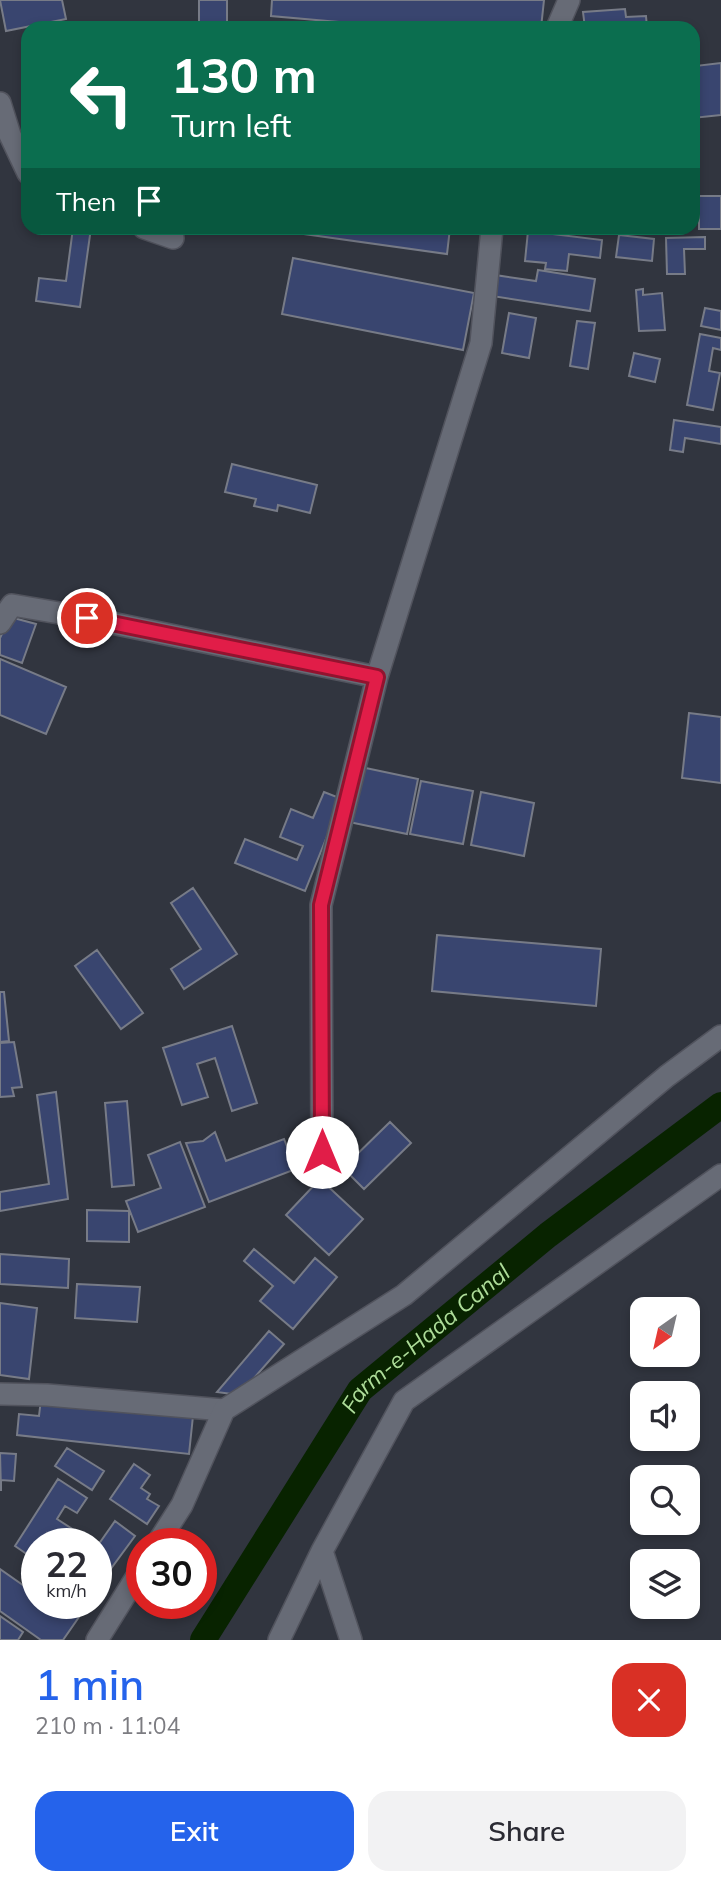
<!DOCTYPE html>
<meta charset="utf-8">
<style>
:root{--surface:#fff;--page:#f2f2f3;--text:#2b2b33;--muted:#7c7c81;--accent:#2563eb}
body{margin:0;font-family:Mulish,sans-serif;background:var(--page);color:var(--text);height:100vh;display:flex;flex-direction:column;font-size:26px;white-space:nowrap}
*{box-sizing:border-box;margin:0}
p{font-size:23px;color:var(--muted)}
.icon{flex:none;width:38px;height:38px;fill:none;stroke:currentColor;stroke-width:2;stroke-linecap:round;stroke-linejoin:round}
.map{position:relative;height:1640px;overflow:hidden}
.sheet{display:flex;flex-direction:column;background:var(--surface);flex:1}
.sheet>*{flex:none}
.banner{position:absolute;left:21px;top:21px;width:679px;height:214px;border-radius:21px;box-shadow:0 4px 10px #0003;background:#0b6e4f;color:#fff;overflow:hidden}
.needle{width:46px;rotate:214deg}
.tools{position:absolute;left:630px;top:1297px;display:grid;gap:14px}
.tools a{display:grid;place-items:center;width:70px;height:70px;border-radius:14px;background:var(--surface);box-shadow:0 4px 10px #0003;font-size:35px}
.speed{position:absolute;left:21px;top:1528px;display:flex;gap:14px;font-size:35px;font-weight:700;text-align:center}
.speed>*{display:grid;place-content:center;width:91px;height:91px;border-radius:50%;background:var(--surface);box-shadow:0 4px 10px #0003;line-height:1}
.speed small{font-size:18px;font-weight:400}
.speed .limit{border:10px solid #d22;background:#fff;color:#111}
.pin{position:absolute;display:grid;place-items:center;width:60px;height:60px;color:#fff;margin:-30px;border:4px solid #fff;border-radius:50%;box-shadow:0 2px 7px #0007}
.me{position:absolute;width:77px;margin:-38px;rotate:0deg;stroke-linejoin:round;filter:drop-shadow(0 0 5px #0008)}
.turn{display:flex;align-items:center;gap:24px;height:147px;padding:0 35px;font-size:32px}
.turn .icon{width:91px;height:91px;stroke-width:2.5}
.turn b{display:block;font-size:49px;line-height:60px}
.then{display:flex;align-items:center;height:66px;padding:0 35px;background:#0003;gap:14px;font-size:26px}
.round{display:grid;place-items:center;flex:none;width:74px;height:74px;border-radius:21px;background:var(--page)}
.head{display:flex;align-items:center;justify-content:space-between;height:119px;padding:0 35px}
h1{font-size:42px;font-weight:600;line-height:52px;color:var(--accent)}
.primary-button{display:flex;gap:14px;margin-top:auto;padding:14px 35px}
.primary-button a{flex:1;height:80px;border-radius:21px;background:var(--accent);color:#fff;font-size:28px;font-weight:600;line-height:80px;text-align:center}
.primary-button a+a{background:var(--page);color:var(--text)}
.map>svg:first-child{display:block}
</style>
<div class="map">
<svg width="721" height="1640" viewBox="0 0 721 1640">
<rect width="100%" height="100%" fill="#31353f"/>
<g fill="none" stroke-linecap="round" stroke-linejoin="round">
<path stroke="#082300" stroke-width="26" id="s1" d="M203 1640 360 1390 548 1235 721 1105"/>
</g>
<path fill="#39456f" stroke="#777b87" stroke-width="2" d="M0 0H62L66 19 6 31Z
M199 0H227V28H199Z
M272 0H544L541 28H407L271 16Z
M625 9 626 17 646 16 647 28H585L583 12Z
M695 54 696 66 721 63V115L693 118V55Z
M699 196H721V229H699Z
M73 228H91L80 307 36 301 39 278 66 281Z
M261 228H450L447 254Z
M528 231 602 240 600 258 569 254 567 271 545 269 546 263 525 261Z
M619 235 654 239 652 261 616 257Z
M705 237V249H684L685 274H667L666 238Z
M293 258 474 293 463 350 282 314Z
M538 270 595 279 590 311 492 296 495 275 536 281Z
M643 289V295L662 293 665 330 639 331 636 290Z
M705 308 721 311V330L701 326Z
M509 313 536 318 529 358 502 353Z
M577 321 595 323 588 369 570 366Z
M700 334 721 338V350L713 348 709 371 720 373 713 410 687 405Z
M634 353 660 359 655 382 629 376Z
M674 420 721 427V444L685 438 683 452 670 450Z
M232 464 317 485 310 513 278 505 277 511 254 506 256 499 225 492Z
M10 617 36 624 22 663 0 655V638Z
M0 659 66 687 46 734 0 715Z
M689 713 721 717V783L682 778Z
M361 767 418 779 407 834 349 822Z
M421 781 473 791 463 844 410 834Z
M324 792 342 799 305 891 235 863 245 839 297 860 303 846 280 837 291 809 313 818Z
M481 792 534 803 524 856 471 845Z
M193 888 237 954 184 989 171 969 201 949 171 903Z
M437 935 601 949 596 1006 432 991Z
M97 950 143 1013 121 1029 75 966Z
M0 992H4L9 1041 0 1042Z
M232 1026 257 1103 232 1111 215 1058 197 1064 208 1097 182 1105 163 1048Z
M14 1042 22 1087 12 1088 14 1096 0 1097V1043Z
M56 1092 68 1199 0 1211V1192L49 1184 37 1095Z
M127 1101 134 1185 112 1187 105 1103Z
M390 1122 411 1143 364 1189 343 1168Z
M215 1132 226 1161 284 1139 296 1169 209 1202 186 1143 203 1141Z
M180 1142 205 1207 138 1232 126 1201 161 1188 148 1155Z
M320 1179 363 1219 329 1255 286 1215Z
M87 1210 129 1211V1242L87 1241Z
M254 1249 294 1283 315 1258 337 1277 293 1329 260 1301 273 1286 244 1261Z
M0 1254 69 1259 68 1288 0 1284Z
M77 1284 140 1287 137 1322 75 1318Z
M0 1303 37 1308 29 1379 0 1375Z
M269 1331 284 1344 239 1395 217 1392Z
M41 1399 193 1416 189 1454 17 1435 19 1414 39 1416Z
M67 1448 104 1471 92 1490 55 1466Z
M0 1453 16 1454 14 1481 1 1480V1491Z
M134 1464 150 1475 141 1488 150 1494 147 1499 159 1506 147 1524 110 1499Z
M58 1479 87 1498 77 1513 65 1506 57 1519 77 1532 70 1544H64L47 1533 40 1544H37V1549L31 1557 15 1546Z
M115 1521 135 1536 104 1578 96 1572V1548Z
M0 1569 37 1595V1603H49L54 1607 57 1603H59L79 1617 63 1640H41L0 1611Z
M0 1616 23 1632 18 1640H0Z"/>
<g fill="none" stroke-linecap="round" stroke-linejoin="round">
<defs>
<path id="street" d="M557 28 569 0
M0 103 10 135 28 173
M144 228 173 238
M0 623 12 605 77 616 377 677
M322 1152 321 905 377 677 481 343 492 228
M0 1394 47 1395 224 1410
M322 1551 351 1640
M279 1640 322 1551 404 1401 721 1175"/>
<path id="secondary" d="M157 1544 182 1505 224 1410 404 1295 667 1076 721 1036
M97 1640 142 1568"/>
</defs>
<use href="#street" stroke="#51535d" stroke-width="24"/>
<use href="#secondary" stroke="#51535d" stroke-width="24"/>
<use href="#street" stroke="#676b76" stroke-width="21"/>
<use href="#secondary" stroke="#676b76" stroke-width="21"/>
</g>
<g fill="none" stroke-linecap="round" stroke-linejoin="round">
<defs>
<path id="route" d="M87 618 377 677 321 905 322 1152"/>
</defs>
<use href="#route" stroke="#92132f" stroke-width="18"/>
<use href="#route" stroke="#e11d48" stroke-width="12"/>
</g>
<g text-anchor="middle" stroke-width="7" stroke-linejoin="round" paint-order="stroke">
<g font-size="23" font-style="italic" fill="#addc98" stroke="#1b1c21">
<text dy="8" stroke="none"><textPath href="#s1" startOffset="378">Farm-e-Hada Canal</textPath></text>
</g>
</g>
</svg>
<div class="tools">
<a><svg class="needle" viewBox="-14 -14 28 28"><path d="M0-13l5 13h-10z" fill="#e53935"/><path d="M0 13l5-13h-10z" fill="#7c7c81"/></svg></a>
<a><svg class="icon" aria-label="sound" viewBox="0 0 24 24"><path d="M4 9h4l5-4v14l-5-4H4zM17 9q2 3 0 6"/></svg></a>
<a><svg class="icon" aria-label="search" viewBox="0 0 24 24"><circle cx="10" cy="10" r="6"/><path d="M15 15l6 6"/></svg></a>
<a><svg class="icon" aria-label="layers" viewBox="0 0 24 24"><path d="M12 4l9 5-9 5-9-5zM3 14l9 5 9-5"/></svg></a>
</div>
<div class="speed"><div>22<small>km/h</small></div><div class="limit">30</div></div>
<div class="pin" style="left:87px;top:618px;background:#d93025"><svg class="icon" aria-label="arrive" viewBox="0 0 24 24"><path d="M6 21V4h12l-3 4 3 4H6"/></svg></div>
<svg class="me" style="left:322px;top:1152px" viewBox="-20 -20 40 40"><circle r="19" fill="#fff"/><path d="M0-13L10 11 0 6-10 11z" fill="#e11d48"/></svg>
<div class="banner">
<div class="turn"><svg class="icon" aria-label="left" viewBox="0 0 24 24"><path d="M17 20v-9H6M10 6l-5 5 5 5"/></svg><div><b>130 m</b>Turn left</div></div>
<div class="then">Then<svg class="icon" aria-label="arrive" viewBox="0 0 24 24"><path d="M6 21V4h12l-3 4 3 4H6"/></svg></div>
</div>
</div>
<section class="sheet">
<div class="head"><div><h1>1 min</h1><p>210 m · 11:04</p></div><a class="round" style="background:#d93025;color:#fff"><svg class="icon" aria-label="close" viewBox="0 0 24 24"><path d="M6 6l12 12M18 6L6 18"/></svg></a></div>
<div class="primary-button"><a>Exit</a><a>Share</a></div>
</section>
